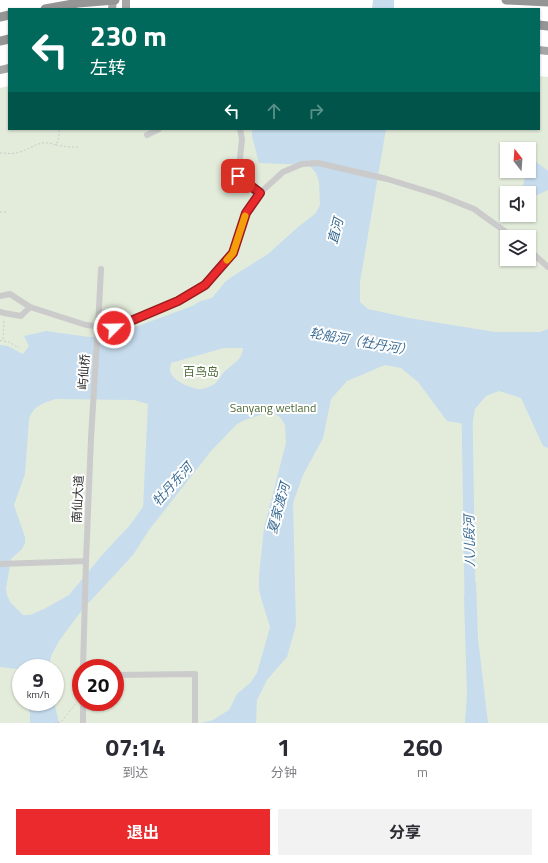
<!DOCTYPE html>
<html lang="zh">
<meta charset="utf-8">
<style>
:root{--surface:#fff;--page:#f2f2f3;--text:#2b2b33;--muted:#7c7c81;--accent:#eb2a2e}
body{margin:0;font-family:"Titillium Web","Noto Sans SC",sans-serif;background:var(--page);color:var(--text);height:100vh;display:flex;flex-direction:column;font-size:15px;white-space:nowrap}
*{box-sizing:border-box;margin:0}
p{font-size:13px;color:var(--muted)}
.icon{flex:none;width:22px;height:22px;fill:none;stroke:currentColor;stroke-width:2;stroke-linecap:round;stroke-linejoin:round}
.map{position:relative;height:723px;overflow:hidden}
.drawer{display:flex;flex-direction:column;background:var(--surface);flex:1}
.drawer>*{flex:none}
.guide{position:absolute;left:8px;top:8px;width:532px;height:122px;border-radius:0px;box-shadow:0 1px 3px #0004;background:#00695c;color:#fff;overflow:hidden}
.needle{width:26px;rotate:343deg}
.tools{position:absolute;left:500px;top:142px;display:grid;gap:8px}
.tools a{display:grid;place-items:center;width:36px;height:36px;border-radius:0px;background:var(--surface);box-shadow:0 1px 3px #0004;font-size:20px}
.speed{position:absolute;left:12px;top:659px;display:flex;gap:8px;font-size:20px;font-weight:700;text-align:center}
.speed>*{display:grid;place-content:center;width:52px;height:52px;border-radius:50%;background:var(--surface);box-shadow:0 1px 3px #0004;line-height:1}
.speed small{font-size:10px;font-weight:400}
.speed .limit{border:6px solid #d22;background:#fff;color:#111}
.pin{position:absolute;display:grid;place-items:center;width:34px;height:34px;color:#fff;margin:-17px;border-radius:8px;box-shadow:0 2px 6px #0006}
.me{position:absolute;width:44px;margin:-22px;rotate:67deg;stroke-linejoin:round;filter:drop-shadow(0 0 3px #0008)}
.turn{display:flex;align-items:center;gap:14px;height:84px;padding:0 16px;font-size:18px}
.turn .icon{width:52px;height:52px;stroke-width:2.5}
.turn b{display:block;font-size:28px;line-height:34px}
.lanes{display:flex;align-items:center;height:38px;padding:0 16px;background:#0003;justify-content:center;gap:20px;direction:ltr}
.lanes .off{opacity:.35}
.eta{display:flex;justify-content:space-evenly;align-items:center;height:68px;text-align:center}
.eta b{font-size:24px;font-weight:700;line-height:28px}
.primary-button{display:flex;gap:8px;margin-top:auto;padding:8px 16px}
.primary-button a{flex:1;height:46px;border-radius:0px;background:var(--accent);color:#fff;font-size:16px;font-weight:700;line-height:46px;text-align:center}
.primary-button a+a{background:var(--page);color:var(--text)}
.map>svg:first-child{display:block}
</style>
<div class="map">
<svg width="548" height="723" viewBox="0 0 548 723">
<rect width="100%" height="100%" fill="#fff"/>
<path fill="#e3ecdb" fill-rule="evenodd" d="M539 76 548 77V723H0V88L9 86V129H539ZM507 149H529V171H507ZM507 193H529V215H507ZM507 237H529V259H507ZM21 668H55V702H21ZM81 668H115V702H81Z"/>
<path fill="#c7dced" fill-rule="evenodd" d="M373 0H394V9H372Z
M252 129H386L360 282V302L368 309 409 318 495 332H540L548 329V448L543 446 521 398 499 391 486 396 475 409 472 425 447 421 418 382 401 368 385 365 347 381 331 399 323 438 303 475 293 503 296 625 287 657 267 680 257 700 256 723H201L213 720 229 710 237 694 251 682 257 673 270 627 261 598 259 589V575L264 528 286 443 285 425 280 417 272 413 263 414 245 420 237 424 211 451 149 530 133 555 82 610 59 641 51 656 49 668H21V684L17 669 0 667V345C9 345 15 350 23 354L29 346 24 336 46 331 89 337 114 335 192 306 201 301 212 298 225 282 233 276 268 254 298 227 315 214 320 205 319 182 316 173 309 165 259 163 252 136ZM224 348H243C242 360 234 363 225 371 220 375 219 382 213 385 210 386 205 389 201 389 192 389 170 381 170 369 170 367 171 365 171 363ZM55 399 134 400 148 404 143 507 130 525 103 554 69 595 44 609 30 615H23L10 602 7 595 6 589 11 559 22 549 25 543V537L14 505 25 474 29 419C34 405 42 404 55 399Z
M535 161 548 171V190L537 195H529V193H528L523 186 526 171H529V165Z
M467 582H476L478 638 488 723H465L467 694 464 598Z
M26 702H54L59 723H30V714Z"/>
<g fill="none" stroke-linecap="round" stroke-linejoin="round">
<path stroke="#c7dced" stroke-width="11" d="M467 411 470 597"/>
<path stroke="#cbcbcb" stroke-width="1" stroke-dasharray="2 2" stroke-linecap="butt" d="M56 145 69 147H78
M0 153C5 153 11 154 16 153 32 150 38 138 56 145L59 137V129
M0 212H8
M0 341 3 340 4 320
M4 341 9 342 19 348
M54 723 61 722 77 702"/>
<path stroke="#cbcbcb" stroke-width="6" d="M240 129 242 139 238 177 260 193
M147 135 159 129
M529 250 548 267
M0 296 10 294 30 307 86 325 114 328 178 301 205 285 233 253 246 213 260 193 283 172 302 164 318 163 387 179 439 195 474 209 513 237
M99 308 101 269
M0 312 4 313 21 316 30 307
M0 564 86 561
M83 668 86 561 91 438
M115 675 195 674V723
M83 723V702"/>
<path stroke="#a6a6a6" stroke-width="8" d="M112 9 113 0
M126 9V0
M539 50 548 51
M0 70 9 68"/>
<path stroke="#959595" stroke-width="9" d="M506 0 548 2
M0 17 9 15
M539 25 548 26
M0 41 9 39"/>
<path stroke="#cbcbcb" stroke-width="6" d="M91 438 99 308"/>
<path stroke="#959595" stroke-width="9" d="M45 9 78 3 115 0"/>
</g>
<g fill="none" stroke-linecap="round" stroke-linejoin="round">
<defs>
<path id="route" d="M114 328 178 301 205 285 233 253 246 213 260 193 238 176"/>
</defs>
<use href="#route" stroke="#991b1e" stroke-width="10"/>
<use href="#route" stroke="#eb2a2e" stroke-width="7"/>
<path stroke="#f59e0b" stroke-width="7" d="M227 260 233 253 245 216"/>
</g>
<g text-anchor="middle" stroke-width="4" stroke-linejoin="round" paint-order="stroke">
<g font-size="12" fill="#2e2e2e" stroke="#fff">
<text transform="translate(84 372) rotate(-86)" y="4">屿仙桥</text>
<text transform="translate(78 499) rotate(-87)" y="4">南仙大道</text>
</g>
<g font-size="12" fill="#4e6b3a" stroke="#fff">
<text x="201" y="376">百鸟岛</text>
<text x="273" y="412">Sanyang wetland</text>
</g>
<g font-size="13" font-style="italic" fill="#396b93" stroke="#fff">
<text transform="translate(335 231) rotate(-75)" y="5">直河</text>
<text transform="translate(361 341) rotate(10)" y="5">轮船河（牡丹河）</text>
<text transform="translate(172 484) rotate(-48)" y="5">牡丹东河</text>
<text transform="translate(278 508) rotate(-75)" y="5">夏家渡河</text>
<text transform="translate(469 541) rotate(-91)" y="5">八儿段河</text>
</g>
</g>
</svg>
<div class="tools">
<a><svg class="needle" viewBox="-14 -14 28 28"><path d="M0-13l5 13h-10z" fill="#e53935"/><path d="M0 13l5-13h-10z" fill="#7c7c81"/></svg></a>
<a><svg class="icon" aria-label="sound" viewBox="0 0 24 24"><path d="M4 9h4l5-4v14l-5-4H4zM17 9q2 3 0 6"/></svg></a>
<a><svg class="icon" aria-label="layers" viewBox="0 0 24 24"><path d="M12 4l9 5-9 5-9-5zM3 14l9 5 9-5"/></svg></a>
</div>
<div class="speed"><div>9<small>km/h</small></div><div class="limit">20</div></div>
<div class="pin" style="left:238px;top:176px;background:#d93025"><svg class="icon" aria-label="arrive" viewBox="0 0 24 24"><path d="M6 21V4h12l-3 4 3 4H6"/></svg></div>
<svg class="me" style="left:114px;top:328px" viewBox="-20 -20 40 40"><circle r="17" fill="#eb2a2e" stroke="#fff" stroke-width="3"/><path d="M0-11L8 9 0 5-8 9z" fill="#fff"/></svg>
<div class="guide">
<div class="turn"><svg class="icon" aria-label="left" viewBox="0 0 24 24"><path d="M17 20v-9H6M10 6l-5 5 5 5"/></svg><div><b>230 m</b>左转</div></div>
<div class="lanes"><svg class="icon" aria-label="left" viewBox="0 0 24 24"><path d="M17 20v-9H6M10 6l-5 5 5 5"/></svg><svg class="icon off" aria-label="ahead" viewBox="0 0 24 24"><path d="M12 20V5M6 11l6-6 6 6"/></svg><svg class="icon off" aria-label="right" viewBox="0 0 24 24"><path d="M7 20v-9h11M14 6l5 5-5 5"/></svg></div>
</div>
</div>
<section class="drawer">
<div class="eta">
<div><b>07:14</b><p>到达</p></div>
<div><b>1</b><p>分钟</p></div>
<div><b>260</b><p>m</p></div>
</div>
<div class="primary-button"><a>退出</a><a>分享</a></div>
</section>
